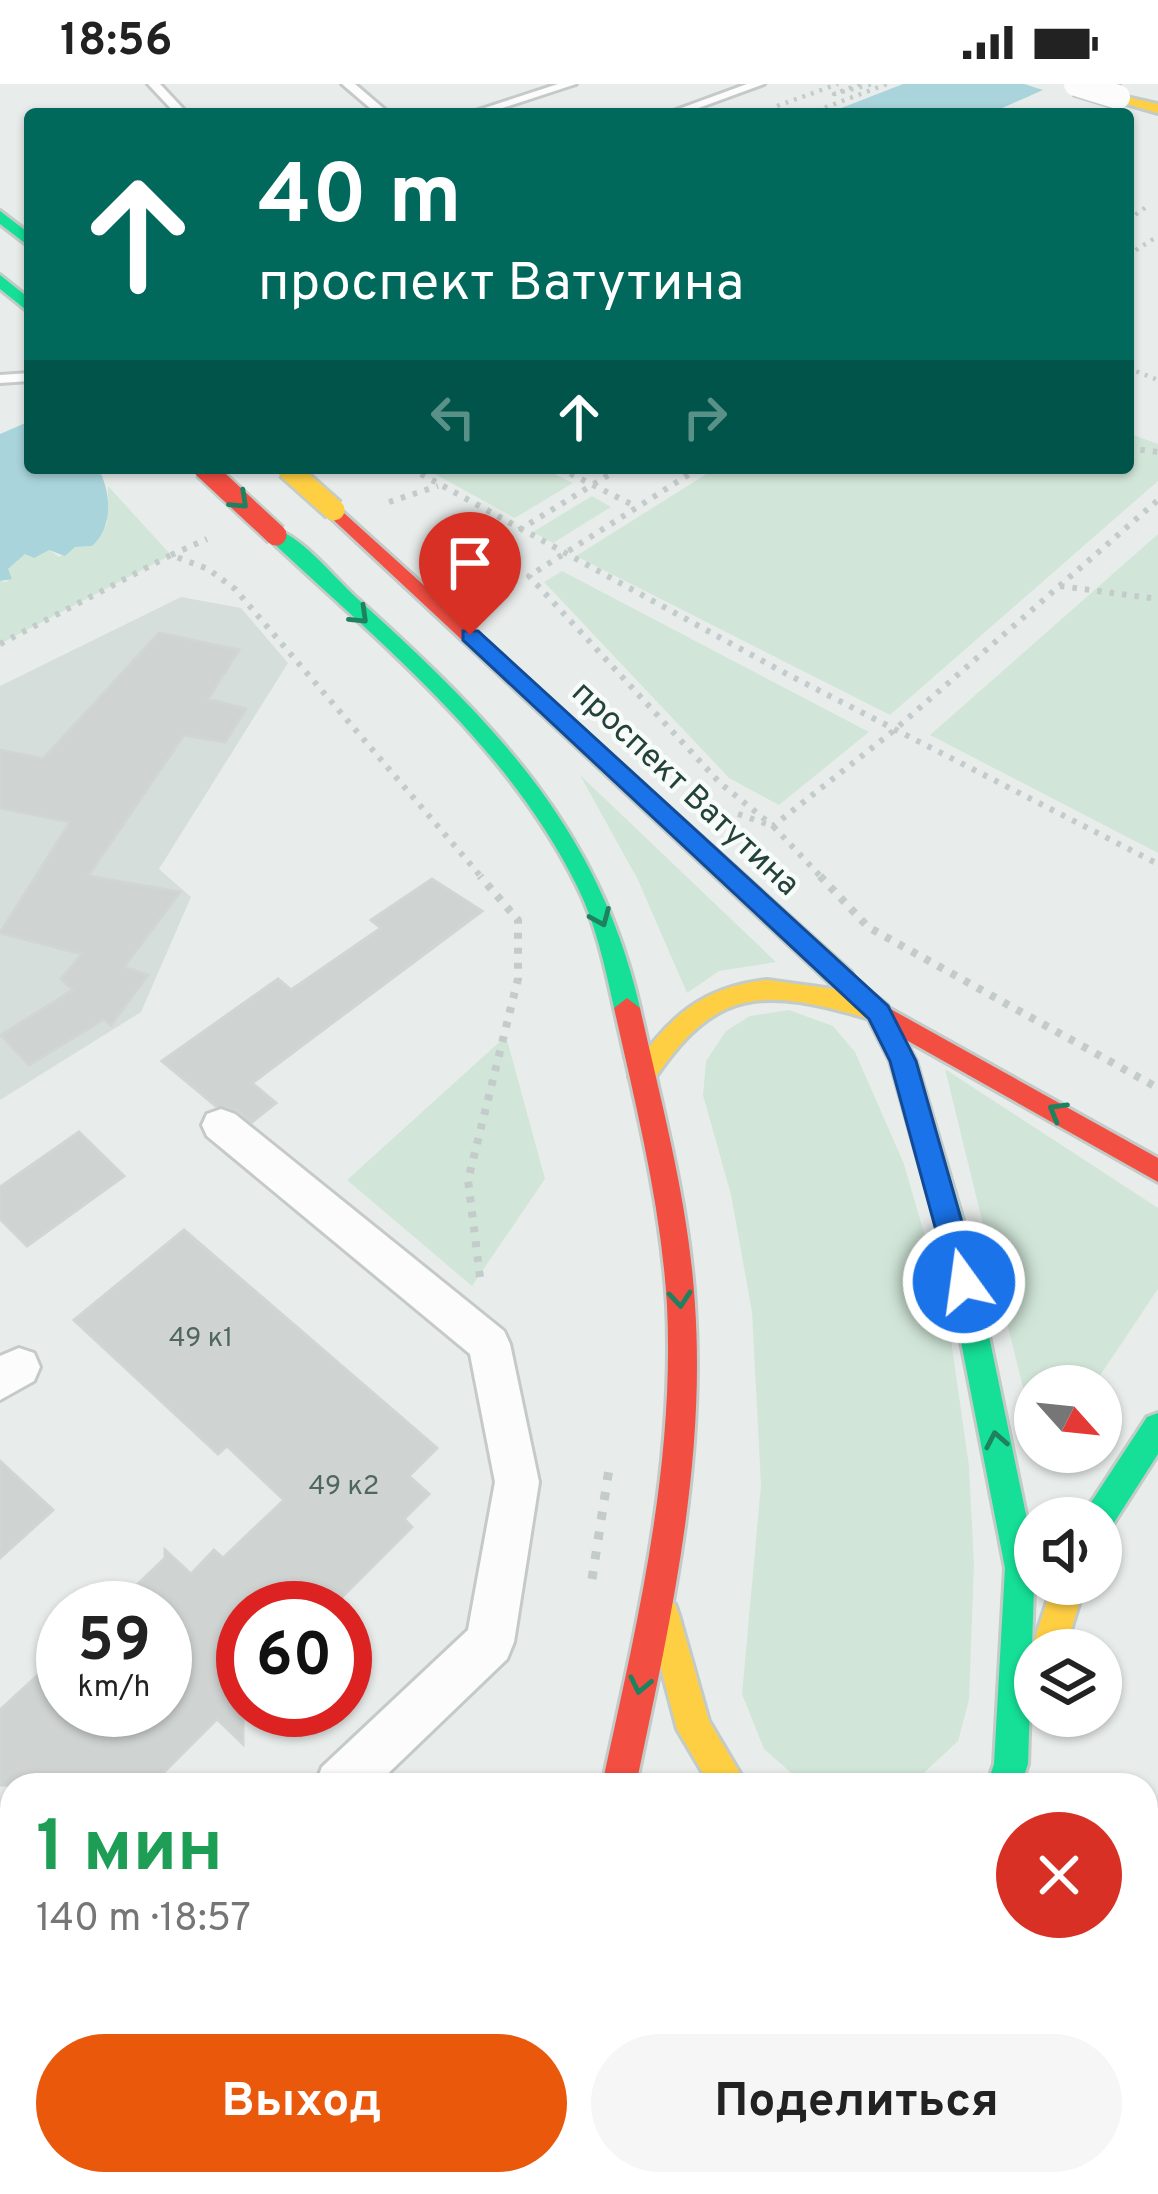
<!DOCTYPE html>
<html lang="ru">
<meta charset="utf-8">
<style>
:root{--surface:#fff;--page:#f6f6f6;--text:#222;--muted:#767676;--accent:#ea580c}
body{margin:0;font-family:Overpass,sans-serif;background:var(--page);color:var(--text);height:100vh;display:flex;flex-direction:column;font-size:45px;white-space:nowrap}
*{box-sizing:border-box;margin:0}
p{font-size:39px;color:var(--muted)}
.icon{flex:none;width:66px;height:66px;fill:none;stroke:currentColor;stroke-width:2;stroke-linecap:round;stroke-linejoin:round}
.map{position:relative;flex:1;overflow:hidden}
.drawer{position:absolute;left:0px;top:1689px;width:1158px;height:423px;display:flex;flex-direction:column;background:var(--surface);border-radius:36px 36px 0 0;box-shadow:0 3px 9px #0004}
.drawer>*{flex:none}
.hud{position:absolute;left:24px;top:24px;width:1110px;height:366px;border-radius:12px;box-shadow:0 3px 9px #0004;background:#00695c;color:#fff;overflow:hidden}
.needle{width:78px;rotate:117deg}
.buttons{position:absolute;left:1014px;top:1281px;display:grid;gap:24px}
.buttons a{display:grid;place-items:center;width:108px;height:108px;border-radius:50%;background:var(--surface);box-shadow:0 3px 9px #0004;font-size:60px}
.speed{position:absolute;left:36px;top:1497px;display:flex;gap:24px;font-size:60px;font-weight:700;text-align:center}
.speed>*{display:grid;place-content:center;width:156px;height:156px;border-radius:50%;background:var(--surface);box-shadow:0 3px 9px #0004;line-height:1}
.speed small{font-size:30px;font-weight:400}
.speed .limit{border:18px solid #d22;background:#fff;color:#111}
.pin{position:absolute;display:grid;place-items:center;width:102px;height:102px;color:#fff;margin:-123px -51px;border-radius:50% 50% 50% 0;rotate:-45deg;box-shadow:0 0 12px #0007}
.pin .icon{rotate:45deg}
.me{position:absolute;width:132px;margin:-66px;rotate:346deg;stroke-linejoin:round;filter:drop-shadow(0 0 9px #0008)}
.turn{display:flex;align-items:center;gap:42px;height:252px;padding:0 36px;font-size:54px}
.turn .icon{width:156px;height:156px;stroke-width:2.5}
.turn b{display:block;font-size:84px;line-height:102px}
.lanes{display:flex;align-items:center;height:114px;padding:0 36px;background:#0003;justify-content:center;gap:60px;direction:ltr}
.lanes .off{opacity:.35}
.round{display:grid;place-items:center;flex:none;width:126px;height:126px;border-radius:63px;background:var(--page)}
.overview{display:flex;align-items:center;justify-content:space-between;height:204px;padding:0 36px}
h1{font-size:72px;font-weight:700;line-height:90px;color:#1e9e55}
.button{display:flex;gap:24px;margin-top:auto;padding:24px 36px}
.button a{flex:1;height:138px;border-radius:72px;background:var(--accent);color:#fff;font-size:48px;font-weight:700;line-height:138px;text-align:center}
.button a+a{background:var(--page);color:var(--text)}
.status{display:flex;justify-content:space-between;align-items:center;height:84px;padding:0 60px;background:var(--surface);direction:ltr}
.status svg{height:33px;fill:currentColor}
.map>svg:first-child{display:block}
</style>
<div class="status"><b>18:56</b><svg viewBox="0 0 49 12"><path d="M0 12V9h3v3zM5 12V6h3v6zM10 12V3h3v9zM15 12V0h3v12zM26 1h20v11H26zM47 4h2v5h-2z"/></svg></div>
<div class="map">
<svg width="1158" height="2110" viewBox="0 0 1158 2110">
<rect width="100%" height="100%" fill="#e8edeb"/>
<path fill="#d6dedb" d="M181 513 241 524 288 579 159 785 191 813 141 928 0 1016V602Z"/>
<path fill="#d1e6d8" d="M1128 349 1158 360V397L890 631 576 472 716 384H1128Z
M424 384H542L573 399 515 434Z
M108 402 171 471 0 560V497L7 498 8 485 25 470 49 466 59 473 75 463 92 462 107 440Z
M592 412 611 423 553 459 533 448Z
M1158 450V769L930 651Z
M562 487 869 648 779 721 729 694 544 498Z
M580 691 776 878 719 887 687 909 638 796Z
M789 926 833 942 855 968 904 1080 947 1228 969 1382 974 1480 969 1616 958 1657 911 1701H805L764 1665 742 1610 761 1401 752 1228 731 1111 703 1011 706 977 726 947 750 932Z
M506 952 545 1095 472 1202 347 1096Z
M945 985 1158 1124V1205L1093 1302H1035V1353Z
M615 2100H751L746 2110H613Z"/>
<path fill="#a9d4db" d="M903 0H1024L1043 6 989 30H826Z
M30 337V384H98C111 407 114 443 92 462L75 463 65 472 49 466 34 474 25 470 8 485 12 495 0 497V350Z"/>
<path fill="#cfd4d2" stroke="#d1d6d4" stroke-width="3" d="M159 549 239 566 208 615 246 625 225 658 184 651 88 792 180 808 124 883 148 891 111 941 104 935 29 981 1 951 73 906 61 895 82 870 0 849 70 738 0 724V666L43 675Z
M432 795 482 827 252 999 276 1019 252 1038 237 1026 216 1022 162 977 278 895 291 906 381 844 371 836Z
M79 1048 124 1092 27 1162 0 1135V1103Z
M184 1146 437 1364 409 1392 429 1410 404 1435 412 1443 331 1524H243V1660L217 1635 151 1701H0V1626L63 1568V1626H165V1524H113L165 1474V1466L191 1490 214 1466 223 1474 284 1416 227 1362 218 1370 74 1236Z
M0 1377 53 1426 0 1474Z"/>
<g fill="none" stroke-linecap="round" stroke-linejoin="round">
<defs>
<path id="lane" d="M148 0H160L188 30H176Z
M342 0H355L390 30H377Z
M558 0H576L484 30H466Z
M747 0H764L682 30H665Z
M30 289V297L0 299V291Z"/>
<path id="street" d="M221 1025 235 1030 504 1247 510 1260 539 1398 514 1558 507 1575 376 1701H315L322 1683 468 1546 495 1398 470 1270 207 1052 202 1041 207 1030Z
M19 1264 34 1269 40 1283 34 1297 0 1316V1272Z
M12 2032V2096L0 2101V2037Z"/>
<path id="fast" d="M0 127 30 150V163L0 140Z
M0 191 30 215V229L0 205Z
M276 445C306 456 335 495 359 516 492 637 599 743 640 924L636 931H618L614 924C605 883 596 840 577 802 508 662 381 560 269 455L266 451Z
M842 886 887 921 916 977 970 1160 1035 1474 1028 1680 1021 1701H987L994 1680 1005 1484 942 1160 890 977 868 934 829 895Z
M1158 1329V1370L1110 1445 1101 1448V1434H1083L1088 1423 1147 1333Z
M503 2100H543L540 2110H500Z"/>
<path id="slow" d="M1113 10 1158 20V29L1113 16Z
M767 896 833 905 879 918 883 925 870 935C762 904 716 901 651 1000H633L629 993 633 986C668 933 703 903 767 896Z
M1053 1500H1085L1065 1566H1035V1575L1031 1566Z
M663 1515 675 1520 679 1531 709 1637 747 1701H710L677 1645 647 1531 651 1520Z
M812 2100H853L849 2110H808Z"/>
<path id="jam" d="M334 420 851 888 855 895 851 902H833L327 430V422Z
M627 914 640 924C662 1022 689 1120 695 1221 706 1383 669 1543 636 1701H602C636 1544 675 1384 667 1221 661 1121 636 1022 614 924Z
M878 918 1158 1074V1098L869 935 865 928 869 921Z"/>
</defs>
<use href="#lane" stroke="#c5cac8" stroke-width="6"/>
<use href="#street" stroke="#c5cac8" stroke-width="6"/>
<use href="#fast" stroke="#c3cbc8" stroke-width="6"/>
<use href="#slow" stroke="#c3cbc8" stroke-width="6"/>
<use href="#jam" stroke="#c3cbc8" stroke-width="6"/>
<path stroke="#c3ccca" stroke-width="4.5" stroke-dasharray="3 6" stroke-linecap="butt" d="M860 0 834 10 872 0
M777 22 838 0
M808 30 887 0
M1128 136 1149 121
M1128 171 1158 152
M1128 284 1158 296"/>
<path stroke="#c3ccca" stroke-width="6" stroke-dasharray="4.5 8" stroke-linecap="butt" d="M1128 364 1158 368
M410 384 781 587 1158 780
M559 384 635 422
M699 384 529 492 720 699 773 742 892 648 1158 416
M389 418 438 402
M519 446 620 384
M171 471 207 455
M1060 502 1158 515
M0 560 171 471 208 485 235 505 483 795
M738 730 773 742 823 795"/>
<path stroke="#c3ccca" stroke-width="8" stroke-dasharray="6 9" stroke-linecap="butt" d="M820 792 868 843 1158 1004
M480 1193 468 1096 518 895V836L480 792"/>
<path stroke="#c3ccca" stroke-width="9" stroke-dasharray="8 12" stroke-linecap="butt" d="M592 1495 609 1385
M432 2110 435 2100"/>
<use href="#lane" fill="#fcfcfc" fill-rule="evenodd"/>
<use href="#street" fill="#fcfcfc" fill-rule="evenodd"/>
<use href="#fast" fill="#16e098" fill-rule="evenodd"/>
<use href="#slow" fill="#ffcf43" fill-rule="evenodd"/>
<use href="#jam" fill="#f24e42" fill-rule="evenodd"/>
<defs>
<path id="street-bridge" d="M1076 0 1118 13"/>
<path id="slow-bridge" d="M287 384 334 426"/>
<path id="jam-bridge" d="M204 384 276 451"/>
</defs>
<use href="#street-bridge" stroke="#c5cac8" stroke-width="27" stroke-linecap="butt"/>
<use href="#slow-bridge" stroke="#c3ccc9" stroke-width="26" stroke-linecap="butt"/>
<use href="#jam-bridge" stroke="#c3ccc9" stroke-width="26" stroke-linecap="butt"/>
<use href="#street-bridge" stroke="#fcfcfc" stroke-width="24"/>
<use href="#slow-bridge" stroke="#ffcf43" stroke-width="21"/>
<use href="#jam-bridge" stroke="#f24e42" stroke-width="21"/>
</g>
<defs><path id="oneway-chevron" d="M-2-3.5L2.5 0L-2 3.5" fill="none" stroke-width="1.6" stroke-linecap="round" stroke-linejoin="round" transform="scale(3)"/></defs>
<g stroke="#1e8160">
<use href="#oneway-chevron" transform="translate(240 417) rotate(43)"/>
<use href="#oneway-chevron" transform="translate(360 532) rotate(44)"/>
<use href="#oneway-chevron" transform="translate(601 834) rotate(67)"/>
<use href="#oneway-chevron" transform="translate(1057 1027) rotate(-150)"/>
<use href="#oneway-chevron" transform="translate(680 1215) rotate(85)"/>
<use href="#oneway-chevron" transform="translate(996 1356) rotate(-101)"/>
<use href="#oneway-chevron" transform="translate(640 1601) rotate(102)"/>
</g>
<path fill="#1a73e8" stroke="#114b97" stroke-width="3" d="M463 547H478L888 922 916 977 979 1198 974 1206 964 1210 950 1198 890 977 869 935 463 556Z"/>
<g text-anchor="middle" stroke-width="9" stroke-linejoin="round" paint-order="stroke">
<g font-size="27" fill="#506761">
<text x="201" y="1262">49 к1</text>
<text x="344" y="1410">49 к2</text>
</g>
<g font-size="33" fill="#24423a" stroke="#f7fbf9">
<text transform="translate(687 703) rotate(43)" y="12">проспект Ватутина</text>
</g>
</g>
</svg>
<div class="buttons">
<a><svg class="needle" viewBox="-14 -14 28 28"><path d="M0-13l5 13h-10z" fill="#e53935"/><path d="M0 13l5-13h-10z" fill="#767676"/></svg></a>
<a><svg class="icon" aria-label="sound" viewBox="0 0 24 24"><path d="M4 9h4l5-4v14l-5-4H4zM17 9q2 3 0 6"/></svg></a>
<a><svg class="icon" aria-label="layers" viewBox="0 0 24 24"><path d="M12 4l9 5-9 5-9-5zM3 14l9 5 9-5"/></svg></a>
</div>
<div class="speed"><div>59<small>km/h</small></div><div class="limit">60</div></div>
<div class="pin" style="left:470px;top:551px;background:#d93025"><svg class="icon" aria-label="arrive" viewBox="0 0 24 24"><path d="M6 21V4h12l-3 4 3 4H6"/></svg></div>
<svg class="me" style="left:964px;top:1198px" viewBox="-20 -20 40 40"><circle r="17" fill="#1a73e8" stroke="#fff" stroke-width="3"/><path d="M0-11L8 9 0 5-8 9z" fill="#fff"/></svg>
<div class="hud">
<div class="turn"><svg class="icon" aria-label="ahead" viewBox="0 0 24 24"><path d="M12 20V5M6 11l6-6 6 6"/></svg><div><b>40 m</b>проспект Ватутина</div></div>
<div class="lanes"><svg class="icon off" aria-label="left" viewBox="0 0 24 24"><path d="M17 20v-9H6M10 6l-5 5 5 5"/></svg><svg class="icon" aria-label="ahead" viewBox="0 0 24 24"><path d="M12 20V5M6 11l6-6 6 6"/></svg><svg class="icon off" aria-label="right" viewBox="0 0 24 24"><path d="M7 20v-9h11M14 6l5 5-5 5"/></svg></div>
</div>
<section class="drawer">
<div class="overview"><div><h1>1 мин</h1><p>140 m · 18:57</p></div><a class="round" style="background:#d93025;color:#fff"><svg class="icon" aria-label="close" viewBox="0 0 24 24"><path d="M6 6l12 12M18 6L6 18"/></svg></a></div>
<div class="button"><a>Выход</a><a>Поделиться</a></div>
</section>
</div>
